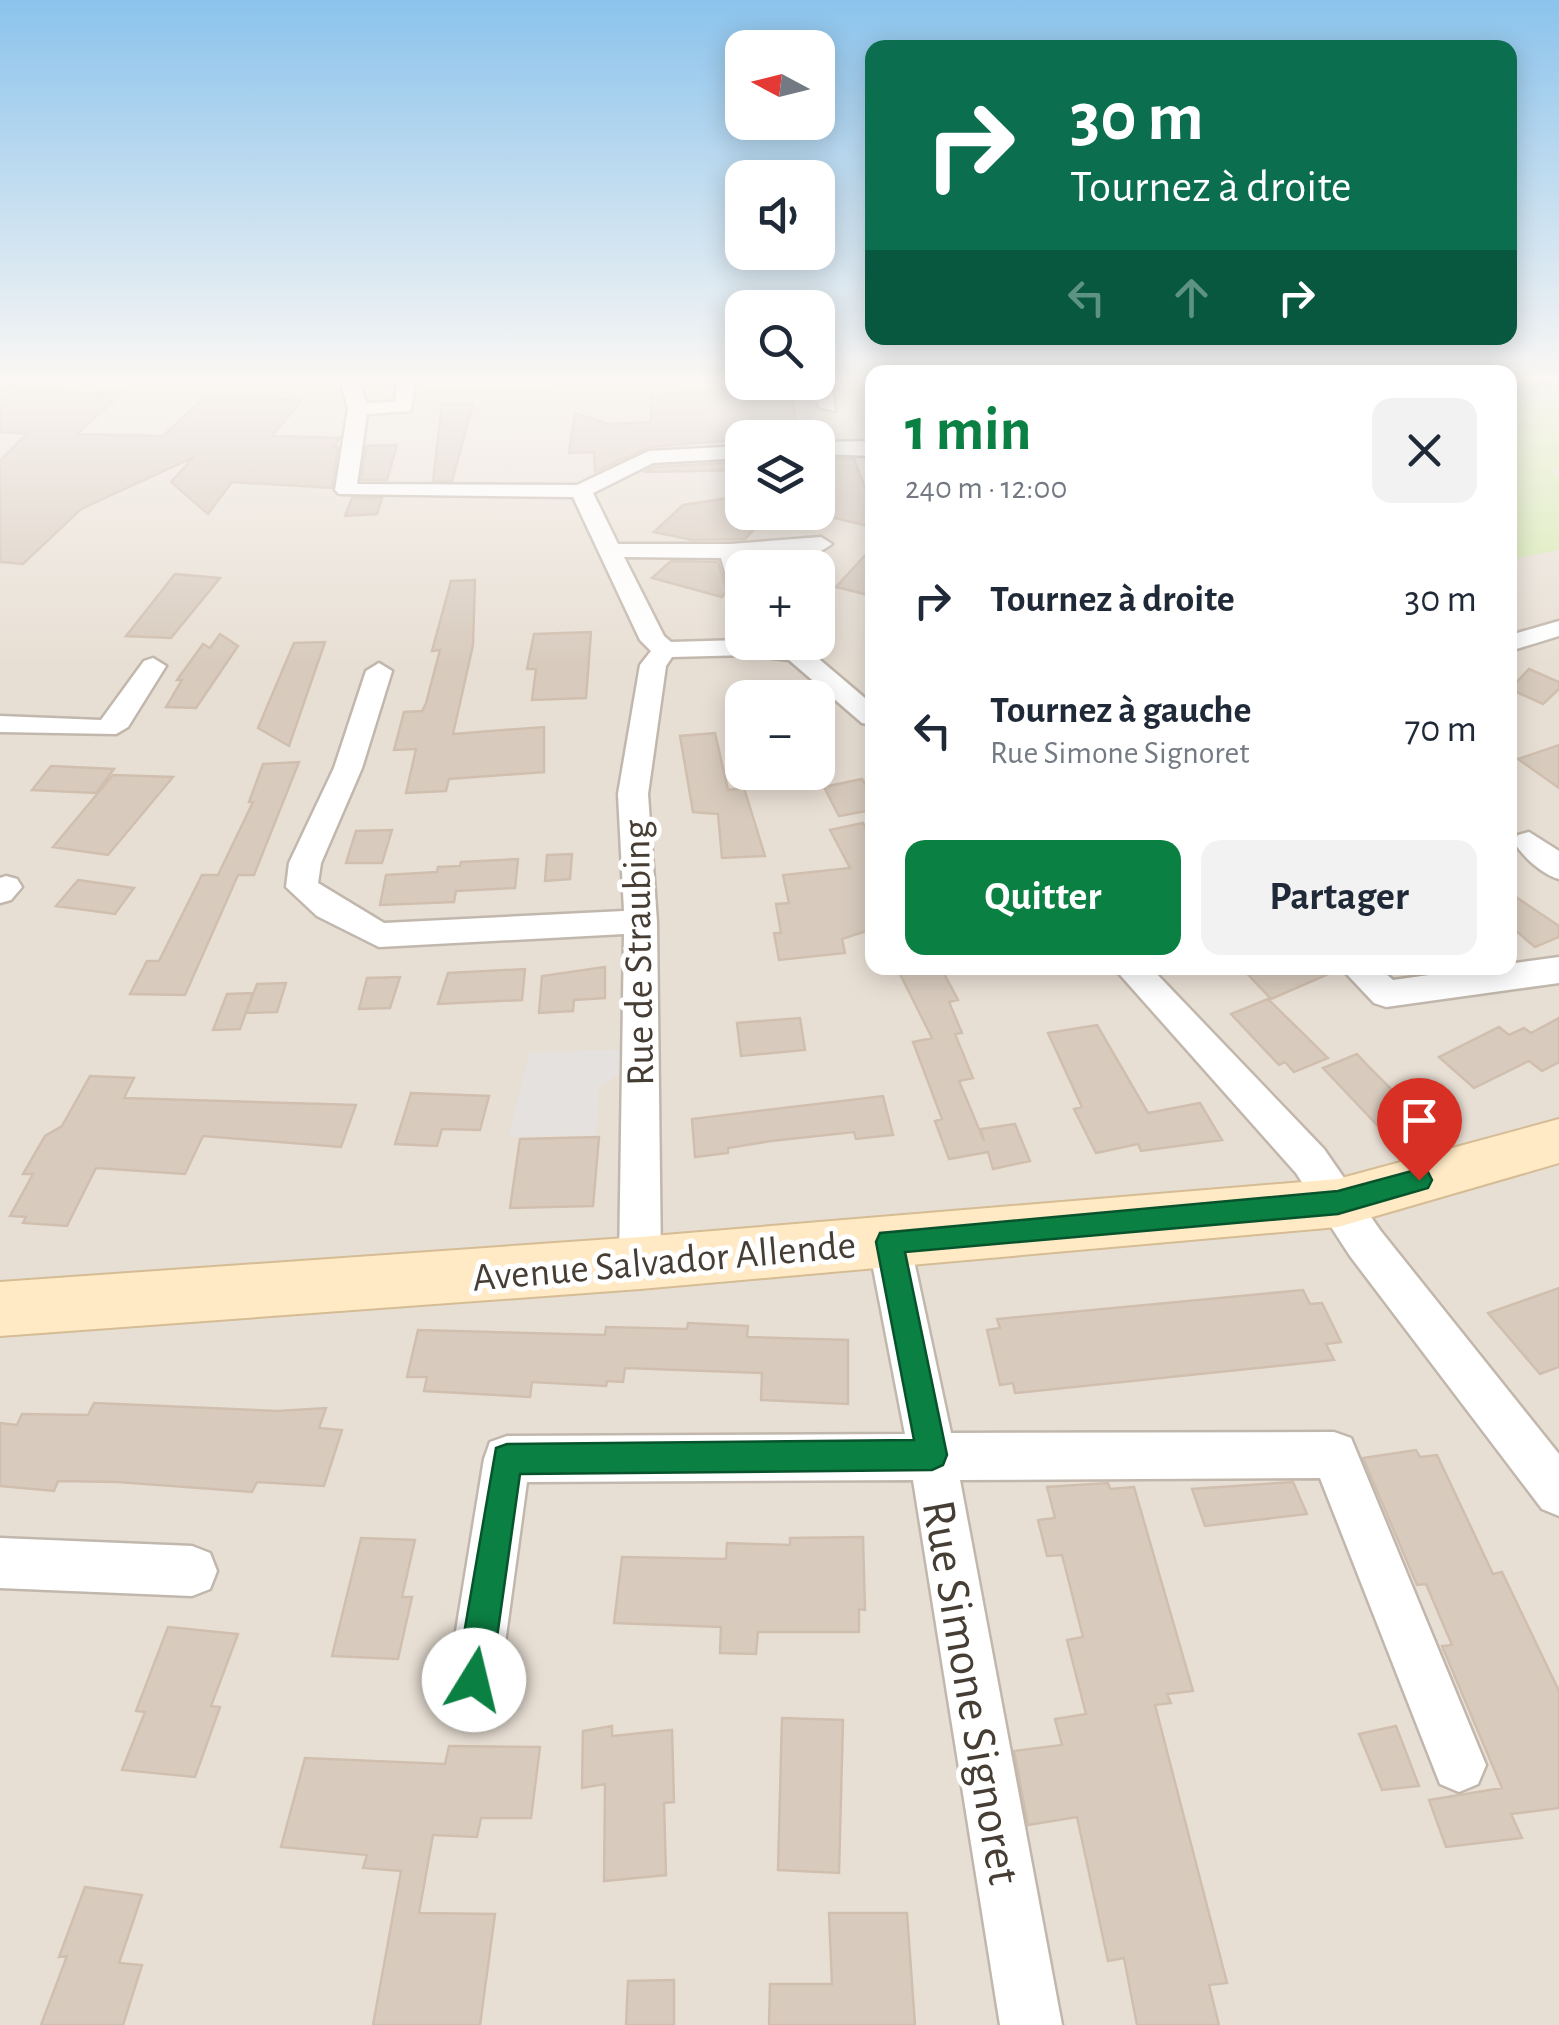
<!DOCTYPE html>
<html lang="fr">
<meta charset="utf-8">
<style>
:root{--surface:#fff;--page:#f2f2f3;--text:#1f2937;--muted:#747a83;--accent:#0b8043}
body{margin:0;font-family:"Alegreya Sans",sans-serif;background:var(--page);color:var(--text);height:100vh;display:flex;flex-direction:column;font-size:38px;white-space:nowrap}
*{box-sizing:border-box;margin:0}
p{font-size:32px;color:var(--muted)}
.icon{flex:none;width:55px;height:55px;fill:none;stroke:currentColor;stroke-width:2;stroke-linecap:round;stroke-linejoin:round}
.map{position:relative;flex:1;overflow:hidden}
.sheet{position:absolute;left:865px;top:365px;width:652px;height:610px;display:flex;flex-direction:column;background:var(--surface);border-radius:20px;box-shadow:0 5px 25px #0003}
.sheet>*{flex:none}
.top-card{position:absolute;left:865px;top:40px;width:652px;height:305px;border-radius:20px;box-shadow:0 5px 25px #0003;background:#0b6e4f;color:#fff;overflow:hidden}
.needle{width:65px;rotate:277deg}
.fabs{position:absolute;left:725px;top:30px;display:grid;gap:20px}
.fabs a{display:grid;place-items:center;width:110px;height:110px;border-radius:20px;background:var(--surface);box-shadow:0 5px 25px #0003;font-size:50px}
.pin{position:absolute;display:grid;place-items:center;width:85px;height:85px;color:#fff;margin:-102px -42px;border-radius:50% 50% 50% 0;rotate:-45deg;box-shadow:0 0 10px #0007}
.pin .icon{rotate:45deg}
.me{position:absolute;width:110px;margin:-55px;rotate:9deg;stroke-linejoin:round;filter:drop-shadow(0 0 8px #0008)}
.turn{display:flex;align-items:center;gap:35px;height:210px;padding:0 40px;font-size:45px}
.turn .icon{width:130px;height:130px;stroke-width:2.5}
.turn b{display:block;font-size:70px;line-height:85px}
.lanes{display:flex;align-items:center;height:95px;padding:0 40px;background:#0003;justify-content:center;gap:50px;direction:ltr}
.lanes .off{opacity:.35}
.round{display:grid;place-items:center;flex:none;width:105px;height:105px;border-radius:20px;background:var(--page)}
.headline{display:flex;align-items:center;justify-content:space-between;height:170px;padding:0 40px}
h1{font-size:60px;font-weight:700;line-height:75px;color:var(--accent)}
.primary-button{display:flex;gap:20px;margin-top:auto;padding:20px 40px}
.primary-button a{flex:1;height:115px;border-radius:20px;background:var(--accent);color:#fff;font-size:40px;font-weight:700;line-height:115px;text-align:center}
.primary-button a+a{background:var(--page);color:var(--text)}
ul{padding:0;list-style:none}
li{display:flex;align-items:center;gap:30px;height:130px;padding:0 40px}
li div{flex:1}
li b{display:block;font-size:38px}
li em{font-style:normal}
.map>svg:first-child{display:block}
</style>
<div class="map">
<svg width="1559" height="2025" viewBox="0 0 1559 2025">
<rect width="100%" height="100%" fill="#f3eee6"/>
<path fill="#e8dfd4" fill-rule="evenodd" d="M0 381H872V968H1510V381H1559V2025H0ZM742 438H818V512H742ZM742 568H818V642H742ZM742 698H818V772H742Z"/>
<path fill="#ede1d0" d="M426 381H563L562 388 536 400H420Z"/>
<path fill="#d5e9ae" d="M1510 381H1559V469L1548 470 1559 476V550L1518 558 1510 554Z"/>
<path fill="#e4e1de" d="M625 1049 624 1071 599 1087 596 1135 508 1137 529 1053Z"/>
<path fill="#d8cbbe" stroke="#d0bfaf" stroke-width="2.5" d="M11 385 84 394 123 392 77 434 163 436 206 396 302 400 272 436 340 438 333 447H338L332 488 232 482 208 514 171 482 194 457 81 509 23 564 0 562V461L26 434 0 432V391Z
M791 387 798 435 649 447 595 472 594 452 569 453 575 413 608 424 651 422V395Z
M442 404H473L452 481H433Z
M397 445 387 480H361L366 446Z
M818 458 854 459 872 506V527L818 514Z
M742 462V470L644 472 654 467Z
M742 496V512H770L745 539 692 540 654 532 683 505Z
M352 498H382L377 514 345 516Z
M872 548V596L836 587Z
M671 561 718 562 727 591 722 597 652 578Z
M175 574 220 578 171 638 126 636Z
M475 580 473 645 453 734 544 727V772L449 779 446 791 406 793 416 749 394 750 404 712 422 711 426 703 440 650 432 651 451 581Z
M591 632 586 698 532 700 536 669H527L534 634Z
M220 634 238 646 196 708 166 707 182 680H177L203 644 210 648Z
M325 642 289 746 258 728 294 643Z
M1529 669 1559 682V689L1543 704 1510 689Z
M715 733 728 790 744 788 765 856 722 858 718 814 693 812 680 736Z
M1559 745V788L1518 759Z
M299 762 254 875H238L185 995 130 994 147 961H159L202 875H218L253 802H249L263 764Z
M51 766 114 769 96 793 32 790Z
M113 775 173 777 108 855 53 847Z
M862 779 872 795V810L839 816 824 787Z
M863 823 872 838V929L842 939 845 953 779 960 774 933H781L776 904 789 903 783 875 850 868 830 830Z
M392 830 382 863H346L356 831Z
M572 854 570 879 545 881 547 855Z
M518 859 515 888 456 891 454 902 380 905 386 875 437 872 438 867 460 866 461 862Z
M78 880 134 888 115 914 56 906Z
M1510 893 1559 926V937L1535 947 1510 926Z
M605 967V998L574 1000 573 1011 539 1013 542 976Z
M897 968H941L958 1000 949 1002 962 1033 955 1034 973 1078 959 1081 984 1141 981 1129 1015 1124 1030 1161 993 1169 988 1152 949 1159 935 1121 942 1119 913 1042 932 1038Z
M1242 968H1337L1338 970 1271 999Z
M525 969 522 1000 438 1004 448 973Z
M400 977 390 1008 359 1009 367 978Z
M286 983 277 1012 246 1013 257 984Z
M253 993 240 1029 213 1030 227 994Z
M1268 999 1328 1058 1294 1072 1285 1062 1279 1065 1231 1014Z
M800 1018 805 1050 741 1056 737 1023Z
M1559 1018V1062L1542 1071 1529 1061 1474 1088 1439 1057 1499 1027 1509 1035 1524 1028 1531 1033Z
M1097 1025 1148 1113 1200 1103 1222 1140 1141 1151 1138 1144 1096 1153 1074 1109 1082 1107 1048 1033Z
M1357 1054 1369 1067 1413 1111 1378 1126 1323 1068Z
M90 1076 134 1078 124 1098 356 1105 341 1147 203 1136 185 1174 96 1168 67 1226 23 1223 26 1217 10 1216 33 1174H23L45 1136 62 1126Z
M411 1093 489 1096 480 1130 442 1129 437 1146 395 1144Z
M883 1096 893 1135 856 1139 854 1132 771 1141 728 1148V1153L695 1157 692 1119Z
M599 1137 593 1206 510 1208 520 1139Z
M1559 1288V1367L1540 1374 1488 1313Z
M1303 1290 1310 1304 1322 1303 1341 1342 1326 1344 1334 1360 1015 1393 1013 1383 1000 1385 987 1330 1000 1328 997 1319Z
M688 1323 748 1326 747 1337 848 1340V1404L761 1400 762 1373 625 1368 623 1382 607 1381 606 1386 532 1382 530 1397 424 1391 427 1377H407L418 1330 605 1335 606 1327 687 1329Z
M94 1403 277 1411 326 1408 319 1428 342 1430 324 1486 257 1482 252 1492 118 1482 58 1481 54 1491 0 1486V1423L17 1425 22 1414 88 1415Z
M1416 1450 1420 1457 1437 1455 1493 1574 1502 1572 1559 1691V1808L1511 1814 1522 1838 1446 1847 1429 1800 1502 1788 1442 1646 1452 1645 1426 1584 1417 1585 1363 1458Z
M1293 1482 1307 1514 1205 1526 1192 1489Z
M1108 1483 1110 1489 1134 1487 1193 1691 1167 1694 1171 1703 1155 1705 1227 1983 1209 1985 1219 2025H1137L1124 1958 1108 1961 1077 1817 1028 1825 1014 1751 1062 1745 1055 1719 1086 1714 1067 1640 1083 1637 1062 1555 1047 1556 1038 1520 1055 1518 1047 1487Z
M863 1537 865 1610 859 1609V1632H758L756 1654 720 1653 721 1627 614 1623 622 1557 726 1559 727 1543 790 1545V1538Z
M361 1538 415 1540 402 1597H412L398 1659 332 1656Z
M168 1627 238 1634 211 1706 220 1707 195 1777 122 1770 145 1712 136 1711Z
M782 1718 843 1720 839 1873 778 1870Z
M612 1726V1736L672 1730 674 1802 664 1803 666 1875 604 1881 605 1784 582 1788 583 1731Z
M1396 1726 1419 1786 1382 1790 1359 1734Z
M449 1746 540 1747 531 1818H481L477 1837 433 1835 419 1913 495 1914 480 2025H373L401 1871 363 1868 367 1855 281 1847 305 1758 445 1764Z
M85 1887 142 1895 119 1963 142 1965 123 2025H41L67 1956 59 1957Z
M829 1913H907L915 2025H769L770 1984H832Z
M674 1980V2025H626L628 1981Z"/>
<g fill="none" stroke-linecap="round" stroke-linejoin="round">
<defs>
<path id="street" d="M341 381H359L366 403 395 402 397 381H415L411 411 367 414 357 484 577 485 649 451 742 446V458L653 463 593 493 618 544H731L821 537 832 544 821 551 744 557 747 568H742V596L730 589 721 558 624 557 664 636 671 642 742 640 806 648 872 704V725L862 723 789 660 749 655 672 657 666 666 648 794 657 922 661 1263 655 1276 640 1282 625 1276 619 1263 624 934 379 947 317 916 286 887 289 863 334 768 366 671 379 663 392 671 362 768 321 863 318 883 384 923 624 911 618 794 640 665 651 651 640 640 573 497 339 494 335 490 348 409Z
M818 381H831L835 411 819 407 813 382Z
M872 441V456L818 454V442Z
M1559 621V636L1510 651V635Z
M153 658 166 666 128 727 116 734 0 732V716L101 720 144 661Z
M1529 832 1559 851V879C1542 874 1523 857 1514 842L1518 835Z
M6 876 17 879 22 887 11 900 0 903V878Z
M1559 957V983L1386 1007 1374 1003 1341 968H1379L1393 980Z
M1114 968H1151L1324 1149 1380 1230 1559 1454V1516L1542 1509 1350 1256 1296 1173Z
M889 1224 904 1229 910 1242 951 1433 1334 1432 1351 1438 1486 1765 1478 1784 1459 1792 1440 1784 1320 1478 960 1480 1062 2025H1000L913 1480 527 1482 500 1680 493 1699 474 1706 455 1699 448 1680 484 1459 490 1442 507 1436 905 1434 868 1242 874 1229Z
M0 1538 192 1546 210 1553 217 1571 210 1589 192 1596 0 1588Z"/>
<path id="secondary" d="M1559 1119V1163L1338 1227 640 1289 0 1336V1282L640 1237 1338 1179Z"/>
</defs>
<use href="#street" stroke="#c2b7ac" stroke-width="5"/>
<use href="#secondary" stroke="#d5bc95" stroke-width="4"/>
<use href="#street" fill="#fff" fill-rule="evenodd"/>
<use href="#secondary" fill="#ffeac5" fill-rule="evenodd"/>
</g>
<linearGradient id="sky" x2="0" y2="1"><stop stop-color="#8bc3ec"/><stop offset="0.57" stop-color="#faf7f4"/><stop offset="1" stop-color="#faf7f4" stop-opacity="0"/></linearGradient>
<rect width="1559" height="664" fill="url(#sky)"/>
<path fill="#0b8043" stroke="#07532c" stroke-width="2.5" d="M1419 1169 1428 1172 1432 1180 1428 1188 1338 1214 905 1252 947 1455 943 1465 932 1470 520 1474 491 1680 486 1693 474 1698 461 1693 456 1680 496 1448 507 1444 914 1440 876 1242 880 1233 1338 1191Z"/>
<g text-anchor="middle" stroke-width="10" stroke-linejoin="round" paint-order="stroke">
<g font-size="40" fill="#463e35" stroke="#fff">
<text transform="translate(637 953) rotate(-91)" y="14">Rue de Straubing</text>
<text transform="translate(664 1260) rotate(-5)" y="14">Avenue Salvador Allende</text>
</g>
<g font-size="48" fill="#463e35" stroke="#fff">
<text transform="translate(973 1692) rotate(80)" y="17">Rue Simone Signoret</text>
</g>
</g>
</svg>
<div class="fabs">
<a><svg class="needle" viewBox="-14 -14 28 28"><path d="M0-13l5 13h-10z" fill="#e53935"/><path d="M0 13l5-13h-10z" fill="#747a83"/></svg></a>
<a><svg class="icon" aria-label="sound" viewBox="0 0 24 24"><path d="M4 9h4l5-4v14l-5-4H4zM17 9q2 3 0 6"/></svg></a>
<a><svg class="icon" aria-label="search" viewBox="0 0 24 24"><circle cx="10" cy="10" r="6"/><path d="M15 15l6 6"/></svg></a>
<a><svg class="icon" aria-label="layers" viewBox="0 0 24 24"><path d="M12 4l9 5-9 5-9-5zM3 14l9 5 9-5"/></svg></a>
<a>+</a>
<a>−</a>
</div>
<div class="pin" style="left:1419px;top:1180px;background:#d93025"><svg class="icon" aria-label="arrive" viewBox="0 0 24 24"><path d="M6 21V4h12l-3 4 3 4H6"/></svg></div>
<svg class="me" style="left:474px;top:1680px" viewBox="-20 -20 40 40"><circle r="19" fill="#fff"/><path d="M0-13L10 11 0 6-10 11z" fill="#0b8043"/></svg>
<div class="top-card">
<div class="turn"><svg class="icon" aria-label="right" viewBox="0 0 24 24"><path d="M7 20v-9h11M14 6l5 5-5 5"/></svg><div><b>30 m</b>Tournez à droite</div></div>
<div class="lanes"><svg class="icon off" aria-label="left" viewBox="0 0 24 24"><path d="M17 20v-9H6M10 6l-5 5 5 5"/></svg><svg class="icon off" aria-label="ahead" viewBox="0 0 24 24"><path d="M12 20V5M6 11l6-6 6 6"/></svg><svg class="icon" aria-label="right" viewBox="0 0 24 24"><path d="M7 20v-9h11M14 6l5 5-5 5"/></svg></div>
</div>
<section class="sheet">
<div class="headline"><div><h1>1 min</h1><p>240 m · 12:00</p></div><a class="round"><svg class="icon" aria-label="close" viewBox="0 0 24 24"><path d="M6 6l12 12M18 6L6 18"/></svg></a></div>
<ul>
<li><svg class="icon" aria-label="right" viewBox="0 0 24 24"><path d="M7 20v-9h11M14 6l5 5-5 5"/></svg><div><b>Tournez à droite</b></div><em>30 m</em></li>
<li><svg class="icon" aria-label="left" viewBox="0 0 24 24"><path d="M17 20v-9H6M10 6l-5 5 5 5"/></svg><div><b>Tournez à gauche</b><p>Rue Simone Signoret</p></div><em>70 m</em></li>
</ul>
<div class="primary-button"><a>Quitter</a><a>Partager</a></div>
</section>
</div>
